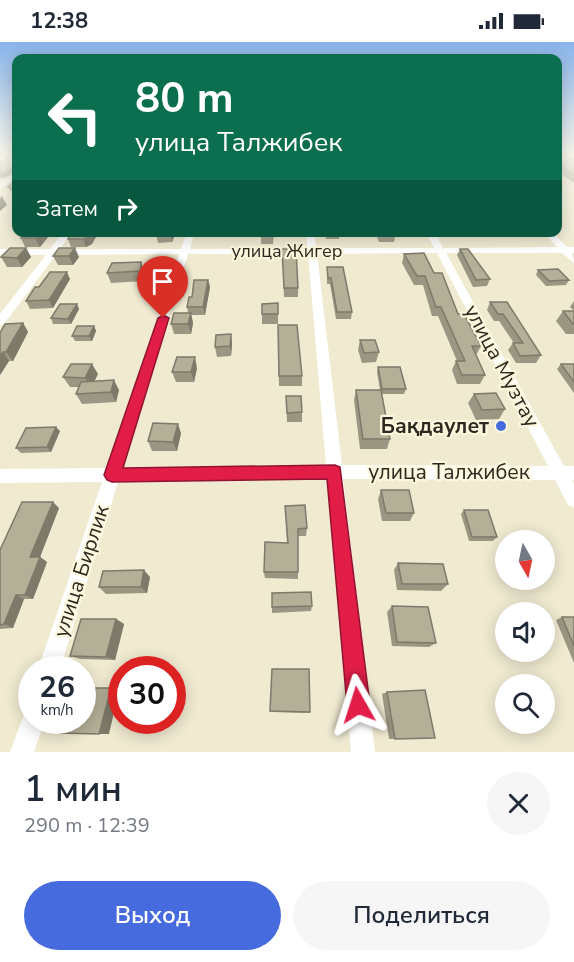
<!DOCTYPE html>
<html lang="ru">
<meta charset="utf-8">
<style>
:root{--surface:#fff;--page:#f6f6f7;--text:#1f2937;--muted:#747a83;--accent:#466bde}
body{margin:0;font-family:"Nunito Sans",sans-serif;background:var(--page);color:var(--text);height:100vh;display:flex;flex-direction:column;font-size:22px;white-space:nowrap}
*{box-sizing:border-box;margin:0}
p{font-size:20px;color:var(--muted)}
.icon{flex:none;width:33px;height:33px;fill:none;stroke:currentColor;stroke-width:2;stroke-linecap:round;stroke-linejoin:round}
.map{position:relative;height:710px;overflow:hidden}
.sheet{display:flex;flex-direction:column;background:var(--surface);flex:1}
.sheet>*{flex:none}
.guide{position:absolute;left:12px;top:12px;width:550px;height:183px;border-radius:12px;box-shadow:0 3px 15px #0003;background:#0b6e4f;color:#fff;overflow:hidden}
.needle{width:39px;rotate:171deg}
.tools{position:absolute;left:495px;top:488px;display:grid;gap:12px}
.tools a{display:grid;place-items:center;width:60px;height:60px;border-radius:50%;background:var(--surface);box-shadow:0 3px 15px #0003;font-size:30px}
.speed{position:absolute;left:18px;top:614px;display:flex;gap:12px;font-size:30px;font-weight:700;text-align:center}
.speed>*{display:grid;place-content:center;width:78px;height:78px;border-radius:50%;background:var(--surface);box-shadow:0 3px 15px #0003;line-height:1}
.speed small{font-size:15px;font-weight:400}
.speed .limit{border:9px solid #d22;background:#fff;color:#111}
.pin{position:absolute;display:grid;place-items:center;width:51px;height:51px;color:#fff;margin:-62px -26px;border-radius:50% 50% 50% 0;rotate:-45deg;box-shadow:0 0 6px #0007}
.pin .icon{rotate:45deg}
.me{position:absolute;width:66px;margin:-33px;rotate:354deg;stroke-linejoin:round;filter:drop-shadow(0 0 4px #0008)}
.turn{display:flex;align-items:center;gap:21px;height:126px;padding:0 24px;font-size:27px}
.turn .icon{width:78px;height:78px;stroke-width:2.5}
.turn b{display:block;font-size:42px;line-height:51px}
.then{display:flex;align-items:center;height:57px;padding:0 24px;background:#0003;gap:12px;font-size:22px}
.round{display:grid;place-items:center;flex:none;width:63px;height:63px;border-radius:32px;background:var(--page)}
.headline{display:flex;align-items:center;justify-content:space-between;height:102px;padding:0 24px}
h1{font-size:36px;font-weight:600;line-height:45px}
.action{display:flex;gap:12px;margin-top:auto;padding:12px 24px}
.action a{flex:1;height:69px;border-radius:36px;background:var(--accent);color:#fff;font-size:24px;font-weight:600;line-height:69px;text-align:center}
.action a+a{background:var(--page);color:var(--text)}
.status{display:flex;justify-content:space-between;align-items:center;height:42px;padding:0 30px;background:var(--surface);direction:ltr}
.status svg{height:16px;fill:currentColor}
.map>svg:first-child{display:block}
</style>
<div class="status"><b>12:38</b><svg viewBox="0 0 49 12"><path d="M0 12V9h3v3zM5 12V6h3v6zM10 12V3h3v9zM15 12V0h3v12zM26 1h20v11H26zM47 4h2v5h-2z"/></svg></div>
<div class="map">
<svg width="574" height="710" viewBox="0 0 574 710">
<rect width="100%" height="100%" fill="#f0ead1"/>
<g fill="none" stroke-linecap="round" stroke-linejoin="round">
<path fill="#fff" fill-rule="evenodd" d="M16 130V135L0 148V142Z
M63 190H72L60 207H181L187 190H195L190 207 307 206 306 190H314L316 206H434L426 190H435L443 206 557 205 543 190H552L567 205H574V211H572L574 221 562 211H446L564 424H574V438H572L574 442V466L568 463 555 438 343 437 375 710H351L327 437 118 440 60 627H38L102 440 0 441V427L107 426 179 212 56 213 4 282 0 284V272L46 213H0V207H50ZM437 211 548 424 342 423 317 212ZM188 212H308L326 423 122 426Z
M32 667V678H45L34 710H10L25 670Z"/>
</g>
<path fill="#9b9682" d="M0 113H16V134V130L4 136H0V121L8 115H0Z
M558 113 574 119V141L558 129Z
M16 137V150L10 149 8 145Z
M26 190H52L40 205H25L21 196Z
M156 190H176L172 200 158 201 156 192Z
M261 190H274L273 202H261Z
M324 190H340L339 197H326Z
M375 190H396L394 200H379Z
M77 192 92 202 86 205H71L68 197Z
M26 206 31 215 22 225H7L1 215Z
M59 206 79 215 73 223H58L53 214Z
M282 207 298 246V255H284Z
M460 207 490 237 487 244 473 245 457 213Z
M404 212 434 231 458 272 481 304 476 313 485 333 480 342H457L452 328 456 319H457L438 274H432L423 243H414L402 221Z
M141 220 144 230V239L111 241 107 231Z
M327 225 352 270 351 277H336L330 242H327Z
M538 228 569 238 566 243 546 244 536 233Z
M70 237 53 266 30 267 26 259Z
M208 238 210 245 205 273H191L193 281 191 292H174L171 282 188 271 187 265Z
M574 259V292H566L556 279 563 269H574L570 265Z
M490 260H507L541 313 536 321H516L508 308 513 301H514L499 279H494L487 268Z
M278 261V282H262V272Z
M77 262 79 267 71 282H53L51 276Z
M23 281 28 290 13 319H9L0 333V291Z
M278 283 302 334V344H279Z
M94 284 96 289 92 299H75L72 294Z
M231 292 232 302 231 314 217 315 215 305Z
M360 298 379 310 376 320 362 321 358 308Z
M561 322H574V351L557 327Z
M378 325 406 347 404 352H381L390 397 387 407H360L354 358 356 348H380L377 330Z
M197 326 194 340H176L172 330Z
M98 332 94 339 119 348 116 360 82 362 76 352 79 345H70L63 335Z
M474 352 505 367 499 377 476 378 468 361Z
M286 354 302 370V380H287Z
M60 389 51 410 21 411 16 406Z
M181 391 177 409H152L148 399Z
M381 448 414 471 410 479H382L378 457Z
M285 464 307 486 306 494H298V537L265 536 264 530 287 501Z
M59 466 40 515 47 520 33 557H24L13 586 0 587V508Z
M464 468 497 495 493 499H469L461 472Z
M398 521 448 542 441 549 397 548 394 528Z
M150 535 147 551 106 552 99 545Z
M312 564 311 569 272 571V565Z
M392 564 436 601 429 605 392 604 387 570Z
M562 575H574V621L556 578Z
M116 577 124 582 115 618 80 617 70 614Z
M387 650 395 697H389L382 652Z
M270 669 310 670 309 671 271 670Z"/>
<path fill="#7e7a6a" d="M16 124V129L4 136 2 132Z
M2 154 7 163 0 169V156Z
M40 190H52L40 205 35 196Z
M92 190H99L92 202 86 205 83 197Z
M171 190H176L172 200 170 192Z
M26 206 31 215 22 225 17 216Z
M75 206 79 215 73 223 69 214Z
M141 220 144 230V239L141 229Z
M67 230 70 237 53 266 49 258Z
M208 238 210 245 205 273 203 265Z
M77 262 79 267 71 282 68 277Z
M191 271 193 281 191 292 188 282Z
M23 281 28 290 13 319 6 310Z
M94 284 96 289 92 299 89 294Z
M231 292 232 302 231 314 230 304Z
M3 310 9 319 0 333V314Z
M195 315 197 326 194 340 191 330Z
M92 322 98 332 91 346 85 336Z
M114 338 119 348 116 360 111 350Z
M178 382 181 391 177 409 173 400Z
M56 385 60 389 51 410 47 405Z
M53 460 59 466 38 520 30 515Z
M40 515 47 520 33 557 25 553Z
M144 528 150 535 147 551 141 545Z
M16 553 24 557 13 586 4 582Z
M116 577 124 582 115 618 106 615Z
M111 646 119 649 109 692H99Z"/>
<path fill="#b4af97" stroke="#7e7a6a" stroke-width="1.5" d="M12 113H16V132V124L2 132H0V121Z
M558 113H566L574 119V133L558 121Z
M16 137V145H8Z
M26 190H40L35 196H21Z
M78 190H92L89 195 83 197H68L71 192H77Z
M156 190H171L170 192H156Z
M261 190H273V194H261Z
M10 206H26L17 216 1 215Z
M59 206H75L69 214H53Z
M282 207H296L298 246H284Z
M460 207H468L490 237 476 238Z
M424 211 434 231H442L458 272H464L481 304H472L485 333H462L456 319H465L441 265H436L425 234H417L404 212Z
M141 220V229L107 231 112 221Z
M327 225H343L352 270H337L331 236H328Z
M558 227 569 238 549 239 538 228Z
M50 230H67L49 258 26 259 35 245H39Z
M194 238H208L203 265H187L189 255H192Z
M490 260H507L541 313 520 314 513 301H523L503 272H498Z
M278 261V272H262V262Z
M60 262H77L68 277 51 276Z
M563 269H574V282H573Z
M174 271H191L188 282H171Z
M23 281 6 310H3L0 314V291L5 282Z
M278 283H297L302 334H279Z
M77 284H94L89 294H72Z
M231 292 230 304 215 305 216 293Z
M360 298H375L379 310 364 311Z
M177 315H195L191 330H172Z
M71 322H92L85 336 63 335Z
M561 322H574V340Z
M378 325H400L406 347H382Z
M114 338 111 350 76 352 81 340Z
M356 348H381L390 397H363Z
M496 351 505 367 482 368 474 352Z
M286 354H301L302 370 287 371Z
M153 381 178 382 173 400 148 399Z
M56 385 47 405 16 406 26 386Z
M381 448H409L414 471H386Z
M22 460H53L30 515H40L25 553H16L4 582 0 583V508Z
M305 463 307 486 298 487V530H264L265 500 288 501 285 464Z
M464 468H488L497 495H472Z
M398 521 443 522 448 542H402Z
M144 528 141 545H99L103 529Z
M311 550 312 564 272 565V551Z
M392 564 428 565 436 601 397 600Z
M562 575H574V604Z
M81 577H116L106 615 70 614Z
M272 627H309L310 670 270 669Z
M82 646H111L99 692 59 691 63 678H82Z
M425 648 435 696 395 697 387 650Z"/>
<linearGradient id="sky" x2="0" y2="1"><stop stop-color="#89b4eb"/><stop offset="0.53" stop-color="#f8f6ea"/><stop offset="1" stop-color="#f8f6ea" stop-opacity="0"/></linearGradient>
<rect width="574" height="212" fill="url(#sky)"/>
<path fill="#e11d48" stroke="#92132f" stroke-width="1.5" d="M163 273 169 276 123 426 335 423 340 425 370 663 367 671 358 675 350 671 347 663 327 437 112 440 107 438 104 433 158 276Z"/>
<circle fill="#466bde" stroke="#fdf7de" stroke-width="2" cx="501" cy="384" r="6"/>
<g text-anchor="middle" stroke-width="4.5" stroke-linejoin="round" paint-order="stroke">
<g font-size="18" fill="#2a281f" stroke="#fdf7de">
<text x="287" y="215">улица Жигер</text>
</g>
<g font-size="21" fill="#2a281f" stroke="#fdf7de">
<text transform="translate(502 324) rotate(62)" y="7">улица Музтау</text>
<text x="449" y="437">улица Талжибек</text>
<text transform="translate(81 529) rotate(-72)" y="7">улица Бирлик</text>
</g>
<g font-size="21" font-weight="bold" fill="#2a281f" stroke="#fdf7de" text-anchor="end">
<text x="489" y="391">Бақдаулет</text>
</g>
</g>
</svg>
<div class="tools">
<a><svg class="needle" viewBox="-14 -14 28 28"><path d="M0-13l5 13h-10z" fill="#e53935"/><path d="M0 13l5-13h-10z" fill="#747a83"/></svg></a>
<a><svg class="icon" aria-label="sound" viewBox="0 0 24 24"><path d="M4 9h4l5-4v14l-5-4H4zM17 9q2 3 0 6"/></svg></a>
<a><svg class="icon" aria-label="search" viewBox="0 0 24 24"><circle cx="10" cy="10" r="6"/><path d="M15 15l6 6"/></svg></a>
</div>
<div class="speed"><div>26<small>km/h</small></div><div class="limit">30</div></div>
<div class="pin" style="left:163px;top:276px;background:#d93025"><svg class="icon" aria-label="arrive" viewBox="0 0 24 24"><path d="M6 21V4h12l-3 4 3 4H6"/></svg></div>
<svg class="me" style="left:358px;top:663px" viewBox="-20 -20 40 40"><path d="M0-17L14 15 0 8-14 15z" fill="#e11d48" stroke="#fff" stroke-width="4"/></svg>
<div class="guide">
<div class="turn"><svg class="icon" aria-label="left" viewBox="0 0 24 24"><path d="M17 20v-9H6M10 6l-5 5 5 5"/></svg><div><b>80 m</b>улица Талжибек</div></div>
<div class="then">Затем<svg class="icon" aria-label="right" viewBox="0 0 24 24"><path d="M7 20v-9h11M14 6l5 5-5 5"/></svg></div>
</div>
</div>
<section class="sheet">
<div class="headline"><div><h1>1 мин</h1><p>290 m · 12:39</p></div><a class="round"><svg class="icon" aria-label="close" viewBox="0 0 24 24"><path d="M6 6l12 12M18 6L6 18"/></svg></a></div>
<div class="action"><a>Выход</a><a>Поделиться</a></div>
</section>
